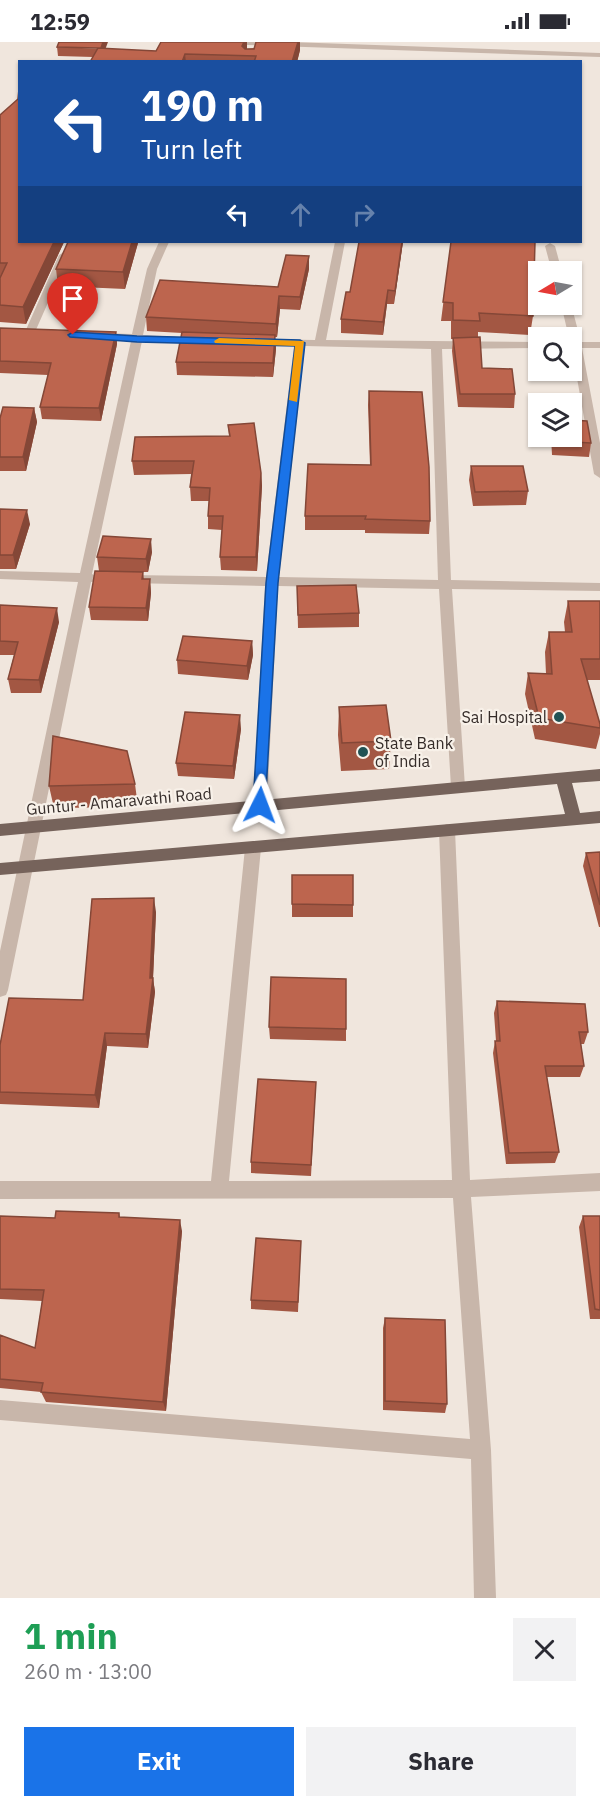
<!DOCTYPE html>
<meta charset="utf-8">
<style>
:root{--surface:#fff;--page:#f2f2f3;--text:#2b2b33;--muted:#7c7c81;--accent:#1a73e8}
body{margin:0;font-family:"IBM Plex Sans",sans-serif;background:var(--page);color:var(--text);height:100vh;display:flex;flex-direction:column;font-size:22px;white-space:nowrap}
*{box-sizing:border-box;margin:0}
p{font-size:20px;color:var(--muted)}
.icon{flex:none;width:33px;height:33px;fill:none;stroke:currentColor;stroke-width:2;stroke-linecap:round;stroke-linejoin:round}
.map{position:relative;height:1556px;overflow:hidden}
.panel{display:flex;flex-direction:column;background:var(--surface);flex:1}
.panel>*{flex:none}
.banner{position:absolute;left:18px;top:18px;width:564px;height:183px;border-radius:0px;box-shadow:0 2px 4px #0004;background:#1a4fa0;color:#fff;overflow:hidden}
.needle{width:39px;rotate:260deg}
.fabs{position:absolute;left:528px;top:219px;display:grid;gap:12px}
.fabs a{display:grid;place-items:center;width:54px;height:54px;border-radius:0px;background:var(--surface);box-shadow:0 2px 4px #0004;font-size:30px}
.pin{position:absolute;display:grid;place-items:center;width:51px;height:51px;color:#fff;margin:-62px -26px;border-radius:50% 50% 50% 0;rotate:-45deg;box-shadow:0 0 6px #0007}
.pin .icon{rotate:45deg}
.me{position:absolute;width:66px;margin:-33px;rotate:3deg;stroke-linejoin:round;filter:drop-shadow(0 0 4px #0008)}
.turn{display:flex;align-items:center;gap:21px;height:126px;padding:0 24px;font-size:27px}
.turn .icon{width:78px;height:78px;stroke-width:2.5}
.turn b{display:block;font-size:42px;line-height:51px}
.lanes{display:flex;align-items:center;height:57px;padding:0 24px;background:#0003;justify-content:center;gap:30px;direction:ltr}
.lanes .off{opacity:.35}
.round{display:grid;place-items:center;flex:none;width:63px;height:63px;border-radius:0px;background:var(--page)}
.summary{display:flex;align-items:center;justify-content:space-between;height:102px;padding:0 24px}
h1{font-size:36px;font-weight:800;line-height:45px;color:#1e9e55}
.action{display:flex;gap:12px;margin-top:auto;padding:12px 24px}
.action a{flex:1;height:69px;border-radius:0px;background:var(--accent);color:#fff;font-size:24px;font-weight:800;line-height:69px;text-align:center}
.action a+a{background:var(--page);color:var(--text)}
.status{display:flex;justify-content:space-between;align-items:center;height:42px;padding:0 30px;background:var(--surface);direction:ltr}
.status svg{height:16px;fill:currentColor}
.map>svg:first-child{display:block}
</style>
<div class="status"><b>12:59</b><svg viewBox="0 0 49 12"><path d="M0 12V9h3v3zM5 12V6h3v6zM10 12V3h3v9zM15 12V0h3v12zM26 1h20v11H26zM47 4h2v5h-2z"/></svg></div>
<div class="map">
<svg width="600" height="1556" viewBox="0 0 600 1556">
<rect width="100%" height="100%" fill="#f0e6dd"/>
<g fill="none" stroke-linecap="round" stroke-linejoin="round">
<path fill="#c8b6aa" fill-rule="evenodd" d="M213 0H290L600 11V15L217 2Z
M159 200H169L157 227 143 293 201 296 206 299 201 302 142 299 92 532 99 536 98 539 91 540 8 948 6 953 0 955V909L78 540 0 537V529L80 531 131 299 96 297 91 294 96 291 132 292 147 227Z
M335 200H345L326 298 538 300V306L442 307 451 538 600 541V549L452 547 465 745 463 749H453L451 745 439 547 278 544 267 763 265 767H255L253 763 265 544 129 541 123 537 129 533 266 535 294 304 255 303 250 300 255 297 315 298ZM305 304 431 307 438 538 279 535Z
M550 201 555 204 562 230H552L545 204Z
M64 210 69 213 35 290 34 292H26L25 290 59 213Z
M561 262H571L581 300H600V306H582L600 401V436L594 432 572 308V296H569Z
M447 782 452 784 455 788 470 1138 600 1131V1149L471 1155 491 1408 496 1556H474L471 1417 0 1378V1358L470 1397 453 1156 0 1157V1139H211L245 806 248 802H258L261 806 229 1139 452 1138 439 788 442 784Z"/>
<path fill="#76635b" fill-rule="evenodd" d="M600 727V739L572 741 580 771 600 769V781L0 833V821L565 772 557 742 0 794V782Z"/>
</g>
<path fill="#a35743" d="M161 0H247V7L300 0V8L297 20H90L93 15 58 14 57 5 156 9Z
M0 73 20 200H64L26 282 0 280Z
M68 200H146L145 201H138L125 247 58 244 56 227Z
M359 200H403L394 262H387L383 293 341 291V277L350 250Z
M451 200 533 274 530 293 478 290V295L482 326 515 352 514 366 458 365 452 309 453 297H451V279H441Z
M309 214V227L300 268 280 267 277 295H275L276 307 273 335 177 333 176 320 182 291 147 289 146 275 278 245Z
M0 286 116 290 117 302 101 379 42 377 40 365 48 333 0 331Z
M369 349 430 479 429 492 365 491V488H305V474L370 423 368 363Z
M34 366 37 380 26 429H0V376Z
M228 383 261 431 262 444 257 529 221 528 220 515 222 488 208 487V474L209 459H191L190 445 191 432 134 433 132 419 229 394Z
M551 394H572L591 401 589 415 552 413Z
M471 424 528 449 526 463 473 464 469 438Z
M0 467 30 482 16 527H0Z
M152 510 148 530H143L144 537H150L151 551 148 579 91 578 89 565 99 529 97 515Z
M297 544 359 571V585L298 586Z
M568 559H600V638H587L600 682V692L596 707 535 697 525 652 528 631 546 632 545 610 549 590H565L564 580Z
M0 563 59 580 41 651H11L8 637 14 613H0Z
M252 599 253 613 248 638 178 632 177 618Z
M339 665 391 699 389 727 341 729 338 693Z
M241 687 234 737 178 734 176 721Z
M135 742 138 765 54 766 49 744Z
M600 810V885H599L583 824 586 811Z
M292 833 353 863V875H292Z
M156 870 153 936 155 950 148 1006 107 1004 99 1066 0 1062V1003L83 958Z
M497 959 588 990 584 1002H581L584 1024 580 1035H547L559 1110 555 1121 506 1122 493 1011 495 999H496L494 971Z
M269 985 346 987V999L270 997Z
M316 1040 311 1134 251 1131V1120Z
M119 1171 120 1175 182 1189 166 1369 46 1360 41 1350 0 1346V1293L35 1306 42 1259 0 1257V1174L55 1176Z
M583 1174H600V1277H590L579 1185Z
M301 1199 298 1270 251 1267V1258Z
M385 1276 447 1362 445 1371 383 1368V1286Z"/>
<path fill="#844737" d="M103 0H108L102 16 101 6Z
M244 0H247V6L245 14 242 4Z
M298 0H300V8L297 20H292Z
M185 12 186 20H182Z
M54 200H64L26 282 23 265Z
M132 200H137L138 201 125 247 123 230Z
M402 200H403L394 262 395 249Z
M309 214V227L300 268V255Z
M388 248 387 262 383 293V280Z
M279 254 280 267 277 295 276 282Z
M116 290 117 302 101 379 99 366Z
M275 293 276 307 273 335V321Z
M34 366 37 380 26 429 23 415Z
M261 431 262 444 257 529 256 515Z
M27 468 30 482 16 527 13 513Z
M151 497 152 510 148 530 146 517Z
M150 537 151 551 148 579 146 566Z
M57 566 59 580 41 651 39 638Z
M252 599 253 613 248 638 247 624Z
M240 673 241 687 234 737 233 724Z
M154 856 156 870 153 936 155 950 148 1006 146 992 150 936Z
M105 991 107 1004 99 1066 95 1053Z
M180 1178 182 1189 166 1369 163 1360Z"/>
<path fill="#bd654e" stroke="#844737" stroke-width="1.5" d="M59 0H103L101 6H98L57 5Z
M161 0H244L242 4 245 7H254L256 0H298L292 20H254L256 14 185 12 182 20H90L98 6 156 9Z
M19 47H20V200H54L23 265 0 263V236L7 221H0V73L18 57Z
M68 200H132L123 230 56 227Z
M359 200H402L395 249 388 248 383 280 341 277 346 250H350Z
M451 200H535L533 274 479 271 480 279 453 278V261L443 260Z
M286 213 309 214 300 255 279 254 276 282 146 275 160 238 278 245Z
M0 286 116 290 99 366 40 365 51 321 0 319Z
M182 290 275 293 273 321 176 320Z
M480 295 482 326 512 327 515 352H460L453 296Z
M369 349 422 350 429 425 430 479 365 477 366 474H305L308 422 371 423Z
M3 365 34 366 23 415H0V376Z
M572 378 587 379 591 401 554 399V394H572Z
M254 381 261 431 256 515H220L223 474H208L210 446 190 445 194 419H132L135 395 230 394 228 383Z
M471 424H523L528 449 475 450Z
M0 467 27 468 13 513H0Z
M103 494 151 497 146 517 97 515Z
M95 529 143 530 142 537H150L146 566 89 565Z
M356 543 359 571 298 573 297 544Z
M568 559H600V617H581L600 682V686L539 676 528 631 552 632 549 590H572Z
M0 563 57 566 39 638 8 637 18 600 0 599Z
M183 594 252 599 247 624 177 618Z
M386 663 391 699 342 701 339 665Z
M185 670 240 673 233 724 176 721Z
M53 694 127 709 135 742 49 744Z
M600 810V863L586 811Z
M292 833H353V863L292 862Z
M154 856 150 936H153L146 992 105 991 95 1053 0 1050V1003L9 956 83 958 92 857Z
M271 935 346 937V987L269 985Z
M497 959 585 962 588 990H579L584 1024H545L559 1110 509 1111 495 999H500Z
M258 1037 316 1040 311 1123 251 1120Z
M56 1169 119 1171V1175L180 1178 163 1360 41 1350 43 1341 0 1337V1293L35 1306 44 1248 0 1247V1174L55 1176Z
M583 1174H600V1268L595 1267Z
M256 1196 301 1199 298 1260 251 1258Z
M385 1276 445 1278 447 1362 385 1359Z"/>
<path fill="#1a73e8" stroke="#114b97" stroke-width="1.5" d="M73 290 137 294 300 298 305 301 278 541 265 767H255L253 763 266 541 295 304 137 300 70 295 68 293Z"/>
<path fill="#f59e0b" d="M219 296 304 299 297 360 289 358 295 304 215 301 214 299Z"/>
<g fill="#215254" stroke="#f8f1e9" stroke-width="2">
<circle cx="559" cy="675" r="6"/>
<circle cx="363" cy="710" r="6"/>
</g>
<g text-anchor="middle" stroke-width="4.5" stroke-linejoin="round" paint-order="stroke">
<g font-size="16" fill="#352c29" stroke="#f8f1e9" text-anchor="end">
<text x="547" y="681">Sai Hospital</text>
<text x="375" y="707" text-anchor="start">State Bank<tspan x="375" dy="18">of India</tspan></text>
</g>
<g font-size="16" fill="#352c29" stroke="#f8f1e9">
<text transform="translate(119 759) rotate(-5)" y="6">Guntur - Amaravathi Road</text>
</g>
</g>
</svg>
<div class="fabs">
<a><svg class="needle" viewBox="-14 -14 28 28"><path d="M0-13l5 13h-10z" fill="#e53935"/><path d="M0 13l5-13h-10z" fill="#7c7c81"/></svg></a>
<a><svg class="icon" aria-label="search" viewBox="0 0 24 24"><circle cx="10" cy="10" r="6"/><path d="M15 15l6 6"/></svg></a>
<a><svg class="icon" aria-label="layers" viewBox="0 0 24 24"><path d="M12 4l9 5-9 5-9-5zM3 14l9 5 9-5"/></svg></a>
</div>
<div class="pin" style="left:73px;top:293px;background:#d93025"><svg class="icon" aria-label="arrive" viewBox="0 0 24 24"><path d="M6 21V4h12l-3 4 3 4H6"/></svg></div>
<svg class="me" style="left:260px;top:763px" viewBox="-20 -20 40 40"><path d="M0-17L14 15 0 8-14 15z" fill="#1a73e8" stroke="#fff" stroke-width="4"/></svg>
<div class="banner">
<div class="turn"><svg class="icon" aria-label="left" viewBox="0 0 24 24"><path d="M17 20v-9H6M10 6l-5 5 5 5"/></svg><div><b>190 m</b>Turn left</div></div>
<div class="lanes"><svg class="icon" aria-label="left" viewBox="0 0 24 24"><path d="M17 20v-9H6M10 6l-5 5 5 5"/></svg><svg class="icon off" aria-label="ahead" viewBox="0 0 24 24"><path d="M12 20V5M6 11l6-6 6 6"/></svg><svg class="icon off" aria-label="right" viewBox="0 0 24 24"><path d="M7 20v-9h11M14 6l5 5-5 5"/></svg></div>
</div>
</div>
<section class="panel">
<div class="summary"><div><h1>1 min</h1><p>260 m · 13:00</p></div><a class="round"><svg class="icon" aria-label="close" viewBox="0 0 24 24"><path d="M6 6l12 12M18 6L6 18"/></svg></a></div>
<div class="action"><a>Exit</a><a>Share</a></div>
</section>
